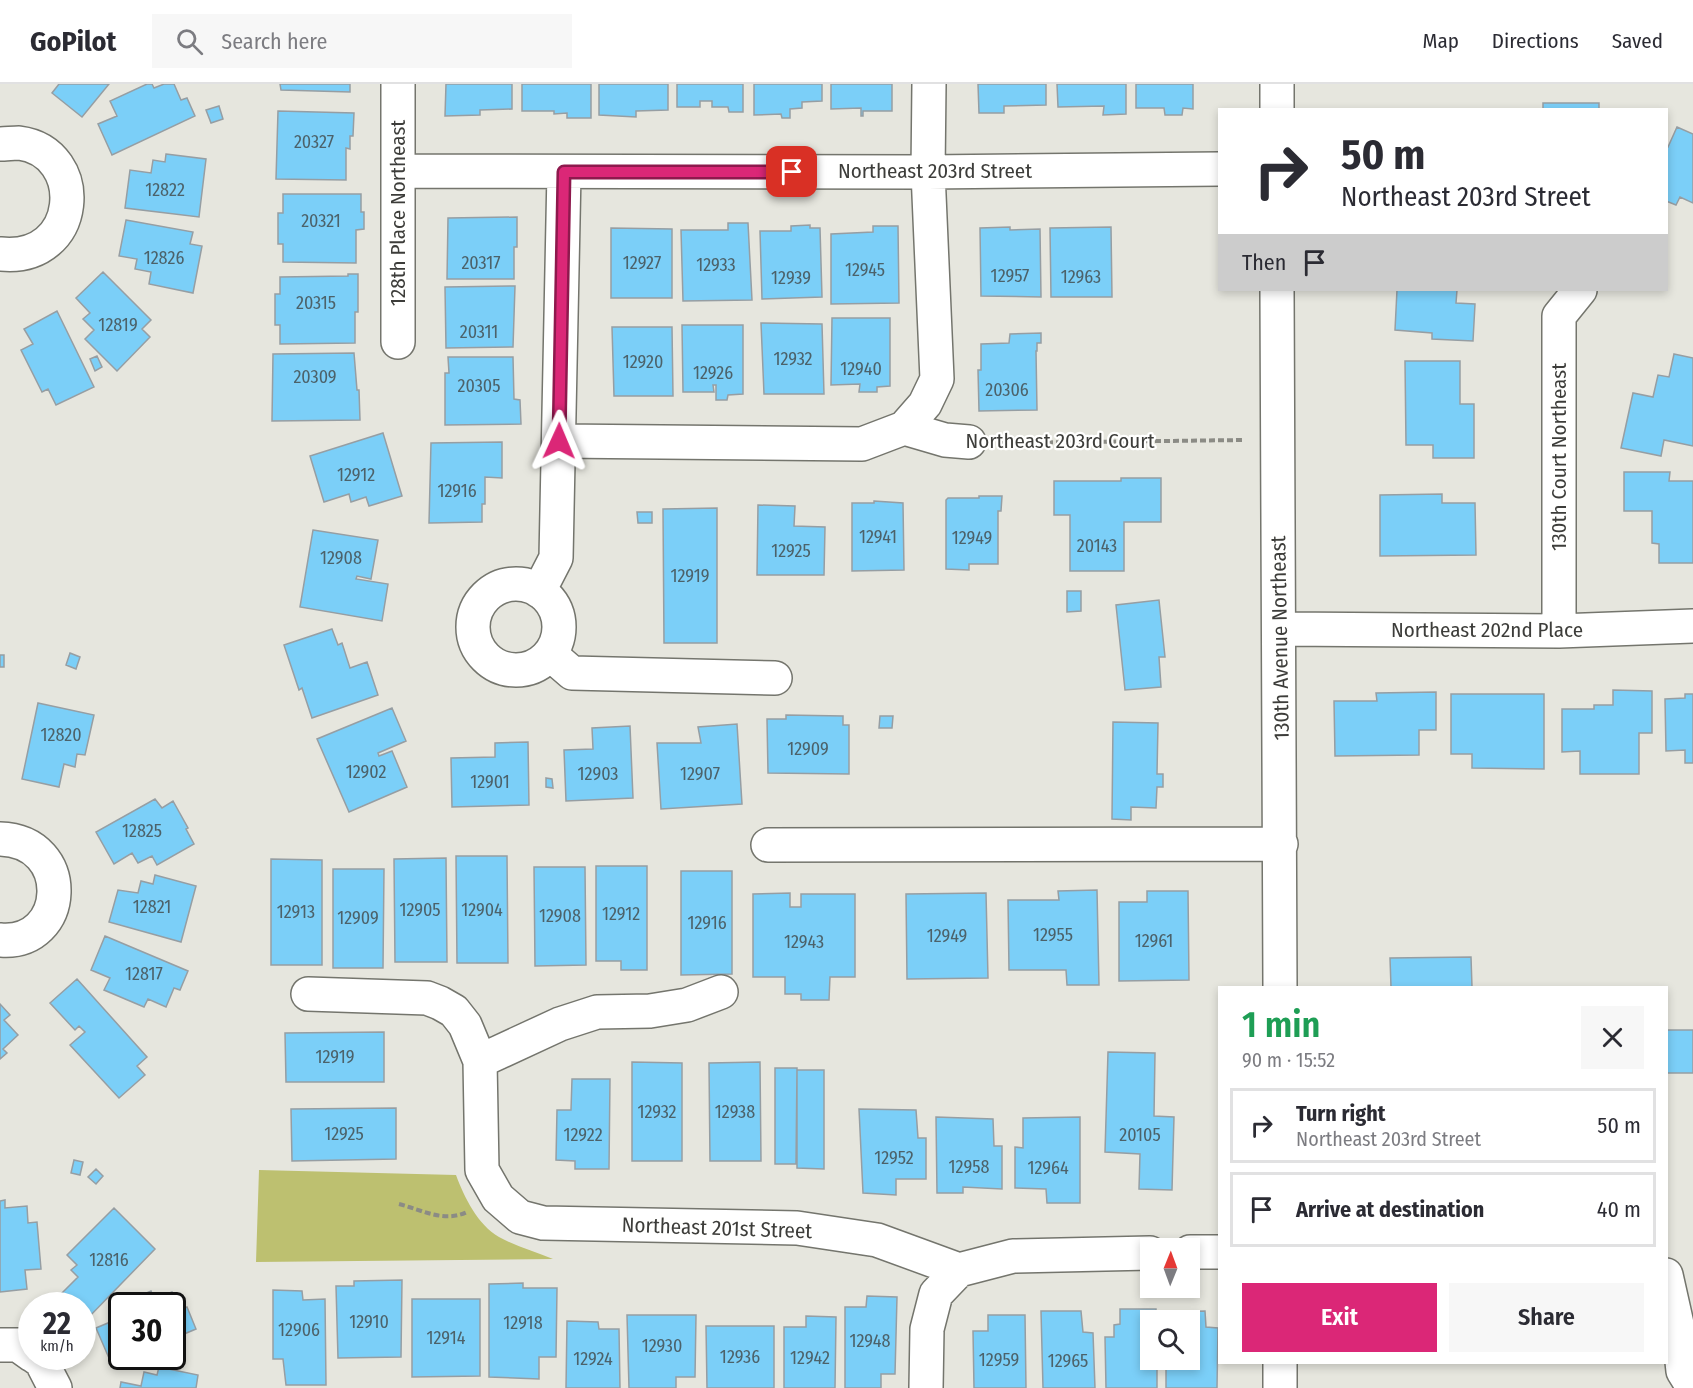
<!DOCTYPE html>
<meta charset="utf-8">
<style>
:root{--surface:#fff;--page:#f7f7f7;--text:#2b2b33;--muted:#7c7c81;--line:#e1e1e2;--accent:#db2777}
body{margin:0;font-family:"Fira Sans Condensed",sans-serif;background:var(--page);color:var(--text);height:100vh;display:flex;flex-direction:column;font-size:22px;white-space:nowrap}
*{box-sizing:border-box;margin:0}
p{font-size:20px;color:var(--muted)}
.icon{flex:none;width:33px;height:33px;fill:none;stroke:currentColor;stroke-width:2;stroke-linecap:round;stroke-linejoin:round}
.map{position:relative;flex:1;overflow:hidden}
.side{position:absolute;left:1218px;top:902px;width:450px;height:378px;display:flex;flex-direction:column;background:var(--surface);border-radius:0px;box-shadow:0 3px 9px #0003}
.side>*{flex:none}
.banner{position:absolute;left:1218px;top:24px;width:450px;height:183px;border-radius:0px;box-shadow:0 3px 9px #0003;background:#fff;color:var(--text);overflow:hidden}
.needle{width:39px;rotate:1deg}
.buttons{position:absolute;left:1140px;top:1154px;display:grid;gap:12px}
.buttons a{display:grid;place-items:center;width:60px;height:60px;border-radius:0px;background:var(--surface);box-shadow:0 3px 9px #0003;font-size:30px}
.speed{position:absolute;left:18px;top:1208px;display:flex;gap:12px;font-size:30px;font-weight:700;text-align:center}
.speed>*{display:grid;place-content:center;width:78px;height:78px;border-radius:50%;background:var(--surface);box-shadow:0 3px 9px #0003;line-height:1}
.speed small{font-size:15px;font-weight:400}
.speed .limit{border:3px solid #111;border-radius:9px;background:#fff;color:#111}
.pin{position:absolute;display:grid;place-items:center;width:51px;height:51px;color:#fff;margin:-26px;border-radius:12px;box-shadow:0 3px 9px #0006}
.me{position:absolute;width:66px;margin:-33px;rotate:1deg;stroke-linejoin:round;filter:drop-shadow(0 0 4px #0008)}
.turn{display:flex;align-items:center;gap:21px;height:126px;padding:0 24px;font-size:27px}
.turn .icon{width:78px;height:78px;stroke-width:2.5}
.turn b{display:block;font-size:42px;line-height:51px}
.then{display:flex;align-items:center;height:57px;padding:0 24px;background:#0003;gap:12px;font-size:22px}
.round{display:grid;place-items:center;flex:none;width:63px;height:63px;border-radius:0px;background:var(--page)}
.summary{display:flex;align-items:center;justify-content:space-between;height:102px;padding:0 24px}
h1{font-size:36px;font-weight:600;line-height:45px;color:#1e9e55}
.action{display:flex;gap:12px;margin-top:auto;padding:12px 24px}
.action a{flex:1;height:69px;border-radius:0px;background:var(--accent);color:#fff;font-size:24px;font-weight:600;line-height:69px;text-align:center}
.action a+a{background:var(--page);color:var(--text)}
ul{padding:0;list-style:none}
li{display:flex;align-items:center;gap:18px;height:75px;margin:0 12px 9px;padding:0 12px;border:3px solid var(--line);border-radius:0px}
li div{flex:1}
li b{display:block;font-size:22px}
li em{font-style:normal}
header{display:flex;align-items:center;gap:36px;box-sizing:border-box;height:84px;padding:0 30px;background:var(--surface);border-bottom:2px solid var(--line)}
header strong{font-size:28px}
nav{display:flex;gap:33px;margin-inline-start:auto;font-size:21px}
.search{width:420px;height:54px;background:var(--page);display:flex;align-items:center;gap:15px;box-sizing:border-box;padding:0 21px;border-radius:0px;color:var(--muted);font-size:22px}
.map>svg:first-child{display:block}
</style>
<header>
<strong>GoPilot</strong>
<div class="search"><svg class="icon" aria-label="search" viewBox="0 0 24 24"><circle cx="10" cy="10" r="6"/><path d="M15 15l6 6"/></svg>Search here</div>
<nav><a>Map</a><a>Directions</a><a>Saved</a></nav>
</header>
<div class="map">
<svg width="1693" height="1304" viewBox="0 0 1693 1304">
<rect width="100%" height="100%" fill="#e6e6de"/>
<path fill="#bdc070" d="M259 1086 456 1091C464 1113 478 1141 499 1153 515 1162 536 1168 553 1175L256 1178Z"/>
<path fill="#7bcff8" stroke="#969ea3" stroke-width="1.5" d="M59 0H109L82 33 52 9Z
M147 0H152L154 4 164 0H174L181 16 187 14 195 32 112 71 98 40 117 32 110 17Z
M280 0H350V8L281 6Z
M446 0H512V25L480 26V31L445 32Z
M522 0H591V34H567V29L554 30V27H522Z
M599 0H668V26L636 27V33L599 31Z
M677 0H743V28H729L728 23H712V17H700V23H677Z
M754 0H822V17L802 18V24L790 25V34H782L781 30 754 31Z
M831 0H892V27H863V32H861V24L831 25Z
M978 0H1046V21L1004 22V29H979Z
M1057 0H1126V30L1103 31 1104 22 1058 23Z
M1136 0H1193V25L1183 24 1182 31H1165L1164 24H1136Z
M1543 19H1599V26H1543Z
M219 22 223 35 211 39 206 26Z
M278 27 354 29 353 52H350V65L346 64V96L276 95Z
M1677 43 1693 50V119L1680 113 1676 121 1666 117V62L1668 63Z
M166 70 206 75 199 133 125 124 130 86 151 89 153 76 165 78Z
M283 110H361V128H364V145L356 146V179L283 178V160H278V129H283Z
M517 133V163H514V195H447L448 134Z
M126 136 193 148 190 160 202 162 193 209 149 200 151 188 135 185 137 175 119 172Z
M728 139H748L752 216 683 217 681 146H728Z
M810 141V144H820L822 213 762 215 760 147H791V142Z
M873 142H898L899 219 831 220V150L873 148Z
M1010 143V146L1040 145 1041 213 981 212 980 144Z
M1111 143 1112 213H1051L1050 144Z
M611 144 672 145V214H611Z
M103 188 151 236 142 245 150 253 117 287 85 255 94 246 83 235 90 229 76 214Z
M348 190H358V228H355V259L280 260V241H275V210H280V193L348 192Z
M515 202 513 263 446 264 445 203Z
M1397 206H1457L1456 219 1475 220 1473 257 1432 255V249L1395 246Z
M57 227 94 303 56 321 48 305 42 308 21 266 33 260 24 245Z
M832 234H890V302L877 303V308H859L860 300 831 301Z
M761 239 822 240 824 310H764Z
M682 241H743V310L728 311 727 316H716V301H713L714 308H683Z
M612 243H672L673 312H614Z
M1041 249V259H1037V267H1036L1037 326 979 327 978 286H981V260L1009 259 1010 250Z
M354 269 357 306H359L360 336 272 337 273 270Z
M1674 270 1693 274V362L1664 356 1661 372 1621 364 1633 309 1653 313 1658 291 1669 293Z
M97 272 102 283 95 287 90 275Z
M448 273H513L514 315 520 316 521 340 445 341V289H449Z
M1405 277H1460V320H1474V374H1433V361H1406Z
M383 349 402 412 369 422 366 413 351 418 349 410 324 418 310 372Z
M502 358V394L485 393V420H482V438L429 439 431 359Z
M1624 388H1670L1669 397H1693V479H1659V460L1652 459V427H1624Z
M1121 394H1161V438H1124V487H1070V431H1054V397H1121Z
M1442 410V419H1475L1476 471 1380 472V411Z
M979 412H1002L1001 427H998V480H969V486L946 485V416L948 414H979Z
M874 417 903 419 904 486 852 487V419H874Z
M758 421 795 422 794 442 825 443 824 491H757Z
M717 424V559H664L663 425Z
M637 428H652V439H638Z
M313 446 378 456 371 495 357 492 356 495 388 500 382 537 300 523Z
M1067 507H1081V527L1067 528Z
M1159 516 1165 573H1159L1161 603 1125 606 1116 521Z
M332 545 338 561 342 559 350 584 367 578 378 611 312 634 302 604 299 606 284 561Z
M70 569 80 573 76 585 66 581Z
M0 571H4V583H0Z
M1613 606 1652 607V649H1639V690H1580V667L1562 668V625H1594V621H1613Z
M1436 608V646H1419V671L1335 672 1334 617H1377L1376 609Z
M1451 610H1544V685L1472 684V670H1451Z
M1685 610H1693V679H1685V666L1666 667 1665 615 1685 614Z
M38 619 94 631 85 671 77 670 75 683 64 680 59 703 22 695Z
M392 624 406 657 378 669 379 672 392 667 407 703 349 728 317 655Z
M786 631 843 632V641H849V690L768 689 767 635H786Z
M880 632H893L892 644H879Z
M1113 638 1158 639 1157 690H1163V703H1157L1156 724 1131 723V736L1112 735Z
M737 640 742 720 661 725 657 659H701L698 643Z
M630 642 633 714 566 717 564 666 593 665 592 644Z
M528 658 529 721 452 723 451 674 495 673V659Z
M546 694 552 695 553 704 546 703Z
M155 715 162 724 173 717 188 744 186 745 194 760 157 781 152 772 138 779 132 769 114 780 96 748Z
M456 772H507L508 879H457Z
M446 774 447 878H395L394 775Z
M271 775 322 776V881H271Z
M596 782H647V886H621V877H596Z
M534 783H585L586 881 535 882Z
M333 785H384L383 884H333Z
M681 787H732V890L681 891Z
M155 791 196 802 181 858 109 838 118 806 138 809 141 797 153 800Z
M1097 806 1099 901H1067L1066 886H1009L1008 816H1059L1058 807Z
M1147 807H1188L1189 896 1119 897V818H1147Z
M790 809V823H801V810H855V893H830L829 916H801V910H785V893H753V810Z
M986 809 988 894 907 895 906 810Z
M105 852 188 887 180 906 174 904 166 923 148 915 144 923 104 906 110 894 91 886Z
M1471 873 1472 903H1391L1390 874Z
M77 895 147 973 137 982 145 991 119 1014 70 961 85 948 79 942 75 946 50 919Z
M0 920 10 931 4 936 18 951 3 965 7 969 0 975Z
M1666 946H1693V989H1666Z
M384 948V998H286L285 949Z
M1108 968 1155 969 1154 1032 1174 1033 1172 1106 1139 1105 1140 1070 1105 1068Z
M632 978 682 979V1077H632Z
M760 978 761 1077H710L709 979Z
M775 984H797L796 1080H775Z
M797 986H824V1085L797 1084Z
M572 995H610L609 1085H575V1077L556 1076 557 1026H571Z
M396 1024V1075L292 1077 291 1025Z
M859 1025 916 1026 918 1054H926V1095H896V1111L863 1109Z
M936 1033 993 1035 994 1062H1002V1105L963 1103V1109H937Z
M1080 1033V1119H1047L1046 1105 1015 1104V1063L1023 1064V1034Z
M74 1076 83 1078 80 1091 71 1089Z
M96 1085 103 1092 96 1100 88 1093Z
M5 1116V1124L27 1122 28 1139 37 1138 41 1185 25 1186 27 1205 0 1208V1117Z
M114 1124 155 1165 87 1235 82 1230V1221H73L61 1210 78 1193 71 1186 77 1181 67 1171Z
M402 1196 401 1273 338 1274 336 1202H354V1197Z
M523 1199V1204H557L556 1273H539V1295L489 1293V1200Z
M273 1206 302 1207 303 1216 325 1215 326 1301H286L283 1275H273Z
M151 1207 154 1215 172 1208 179 1226 187 1223 196 1245 172 1255V1221H122V1272H133L112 1281 96 1244 115 1236 110 1225Z
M867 1212 897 1213 895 1290H881V1304H845V1223H866Z
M412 1215H480V1292L412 1293Z
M1120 1225H1156V1236H1150V1275H1157V1304H1106L1105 1253H1114V1241L1120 1240Z
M1041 1227H1081L1083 1248 1093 1249 1095 1304H1043Z
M1205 1227 1206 1243 1218 1244 1217 1304H1166V1275H1190V1236H1166V1228Z
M627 1231H696L695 1293H676V1304H629Z
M988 1231H1025L1026 1304H974L973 1247H988Z
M806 1232 836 1233 835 1304H784V1243H806Z
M567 1237 598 1238 599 1245H619L620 1304H566Z
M706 1242H774V1304H707Z
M159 1283 198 1291 196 1304H120L121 1298 141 1302 144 1288 157 1291Z"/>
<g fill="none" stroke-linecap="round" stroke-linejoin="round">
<defs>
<path id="minor" d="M1277 0V26
M0 60C6 60 13 59 19 59 89 68 82 179 0 170
M398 87 928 88 1220 85
M1277 206C1278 438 1281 670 1280 903
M398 258V0
M904 344 925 320 937 295 928 88 929 0
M559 357 862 360 904 344 945 356 969 358
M473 543a43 43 0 1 1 86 0a43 43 0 1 1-86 0Z
M539 507 556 474 564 88
M1280 545 1559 547 1693 542
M1559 547V232L1580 206
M550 570 572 589 775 594
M0 755C75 757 69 862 0 856
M768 761 1281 760
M308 910 427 914 440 919 454 927 465 941 480 977 482 1086 498 1114 520 1133 543 1139 797 1144 877 1156 959 1186 1013 1172 1150 1169
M480 977 560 940 597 928 650 927 687 921 721 908
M1190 1168H1220
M1666 1191 1679 1249 1683 1287 1693 1303
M0 1261H18L32 1271
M34 1272 41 1277 55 1304
M926 1304 927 1245 936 1210 959 1186
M1280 1304V1278"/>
</defs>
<use href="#minor" stroke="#74756d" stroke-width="36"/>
<path stroke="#8b8b85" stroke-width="4" stroke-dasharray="6 3" stroke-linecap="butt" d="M1002 359 1244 356
M399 1120C422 1126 444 1139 467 1128"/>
<use href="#minor" stroke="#fff" stroke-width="33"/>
</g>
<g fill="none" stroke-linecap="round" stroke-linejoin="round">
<defs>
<path id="route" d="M559 357 564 88H792"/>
</defs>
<use href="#route" stroke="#8e194d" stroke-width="15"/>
<use href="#route" stroke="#db2777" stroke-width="10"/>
</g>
<g text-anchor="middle" stroke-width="4.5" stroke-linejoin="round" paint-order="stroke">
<g font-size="18" fill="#4c626a">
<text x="314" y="64">20327</text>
<text x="165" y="112">12822</text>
<text x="321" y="143">20321</text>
<text x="164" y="180">12826</text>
<text x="481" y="185">20317</text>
<text x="642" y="185">12927</text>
<text x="716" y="187">12933</text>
<text x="865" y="192">12945</text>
<text x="1010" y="198">12957</text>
<text x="1081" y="199">12963</text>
<text x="791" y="200">12939</text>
<text x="316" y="225">20315</text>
<text x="118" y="247">12819</text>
<text x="479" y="254">20311</text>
<text x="793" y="281">12932</text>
<text x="643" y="284">12920</text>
<text x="861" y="291">12940</text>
<text x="713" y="295">12926</text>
<text x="315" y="299">20309</text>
<text x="479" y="308">20305</text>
<text x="1007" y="312">20306</text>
<text x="356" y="397">12912</text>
<text x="457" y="413">12916</text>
<text x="878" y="459">12941</text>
<text x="972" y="460">12949</text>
<text x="1097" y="468">20143</text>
<text x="791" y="473">12925</text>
<text x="341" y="480">12908</text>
<text x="690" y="498">12919</text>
<text x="61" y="657">12820</text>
<text x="808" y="671">12909</text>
<text x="366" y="694">12902</text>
<text x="598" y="696">12903</text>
<text x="700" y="696">12907</text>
<text x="490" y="704">12901</text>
<text x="142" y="753">12825</text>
<text x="152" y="829">12821</text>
<text x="420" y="832">12905</text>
<text x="482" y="832">12904</text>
<text x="296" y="834">12913</text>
<text x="621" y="836">12912</text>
<text x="560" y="838">12908</text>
<text x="358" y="840">12909</text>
<text x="707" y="845">12916</text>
<text x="1053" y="857">12955</text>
<text x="947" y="858">12949</text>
<text x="1154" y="863">12961</text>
<text x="804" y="864">12943</text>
<text x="144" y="896">12817</text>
<text x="335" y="979">12919</text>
<text x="657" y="1034">12932</text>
<text x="735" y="1034">12938</text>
<text x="344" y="1056">12925</text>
<text x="583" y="1057">12922</text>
<text x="1140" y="1057">20105</text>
<text x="894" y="1080">12952</text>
<text x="969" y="1089">12958</text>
<text x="1048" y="1090">12964</text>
<text x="109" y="1182">12816</text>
<text x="369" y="1244">12910</text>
<text x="523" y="1245">12918</text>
<text x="299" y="1252">12906</text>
<text x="446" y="1260">12914</text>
<text x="870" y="1263">12948</text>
<text x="662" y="1268">12930</text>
<text x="740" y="1279">12936</text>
<text x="810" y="1280">12942</text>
<text x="593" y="1281">12924</text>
<text x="999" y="1282">12959</text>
<text x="1068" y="1283">12965</text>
</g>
<g font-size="21" fill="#3d3d3a" stroke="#fffffe">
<text x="935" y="94">Northeast 203rd Street</text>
<text transform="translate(398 129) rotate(-90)" y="7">128th Place Northeast</text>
<text x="1060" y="364">Northeast 203rd Court</text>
<text transform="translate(1559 373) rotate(-90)" y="7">130th Court Northeast</text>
<text x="1487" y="553">Northeast 202nd Place</text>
<text transform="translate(1280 554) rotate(-91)" y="7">130th Avenue Northeast</text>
<text transform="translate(717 1144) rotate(2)" y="7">Northeast 201st Street</text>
</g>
</g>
</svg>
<div class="buttons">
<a><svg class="needle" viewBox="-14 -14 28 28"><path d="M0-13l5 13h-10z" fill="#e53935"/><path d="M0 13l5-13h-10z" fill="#7c7c81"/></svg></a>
<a><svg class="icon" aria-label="search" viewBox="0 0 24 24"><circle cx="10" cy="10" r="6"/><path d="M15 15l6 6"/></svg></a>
</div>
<div class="speed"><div>22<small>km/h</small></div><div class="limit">30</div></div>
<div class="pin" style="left:792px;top:88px;background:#d93025"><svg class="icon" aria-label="arrive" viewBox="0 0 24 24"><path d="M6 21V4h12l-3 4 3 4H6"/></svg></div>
<svg class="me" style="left:559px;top:357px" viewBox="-20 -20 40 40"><path d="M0-17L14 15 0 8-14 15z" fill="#db2777" stroke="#fff" stroke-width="4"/></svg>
<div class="banner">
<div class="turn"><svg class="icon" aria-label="right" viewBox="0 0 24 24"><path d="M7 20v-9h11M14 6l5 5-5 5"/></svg><div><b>50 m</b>Northeast 203rd Street</div></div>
<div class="then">Then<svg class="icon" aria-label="arrive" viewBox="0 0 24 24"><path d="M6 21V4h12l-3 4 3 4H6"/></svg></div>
</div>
<section class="side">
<div class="summary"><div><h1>1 min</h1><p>90 m · 15:52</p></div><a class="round"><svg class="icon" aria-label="close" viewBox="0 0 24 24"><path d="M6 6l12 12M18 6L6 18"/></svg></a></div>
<ul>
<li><svg class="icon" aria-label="right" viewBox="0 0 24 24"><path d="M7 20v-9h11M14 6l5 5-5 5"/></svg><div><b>Turn right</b><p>Northeast 203rd Street</p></div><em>50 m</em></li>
<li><svg class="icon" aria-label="arrive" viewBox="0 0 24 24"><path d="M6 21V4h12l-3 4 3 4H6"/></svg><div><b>Arrive at destination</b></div><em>40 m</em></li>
</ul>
<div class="action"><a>Exit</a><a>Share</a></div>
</section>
</div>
